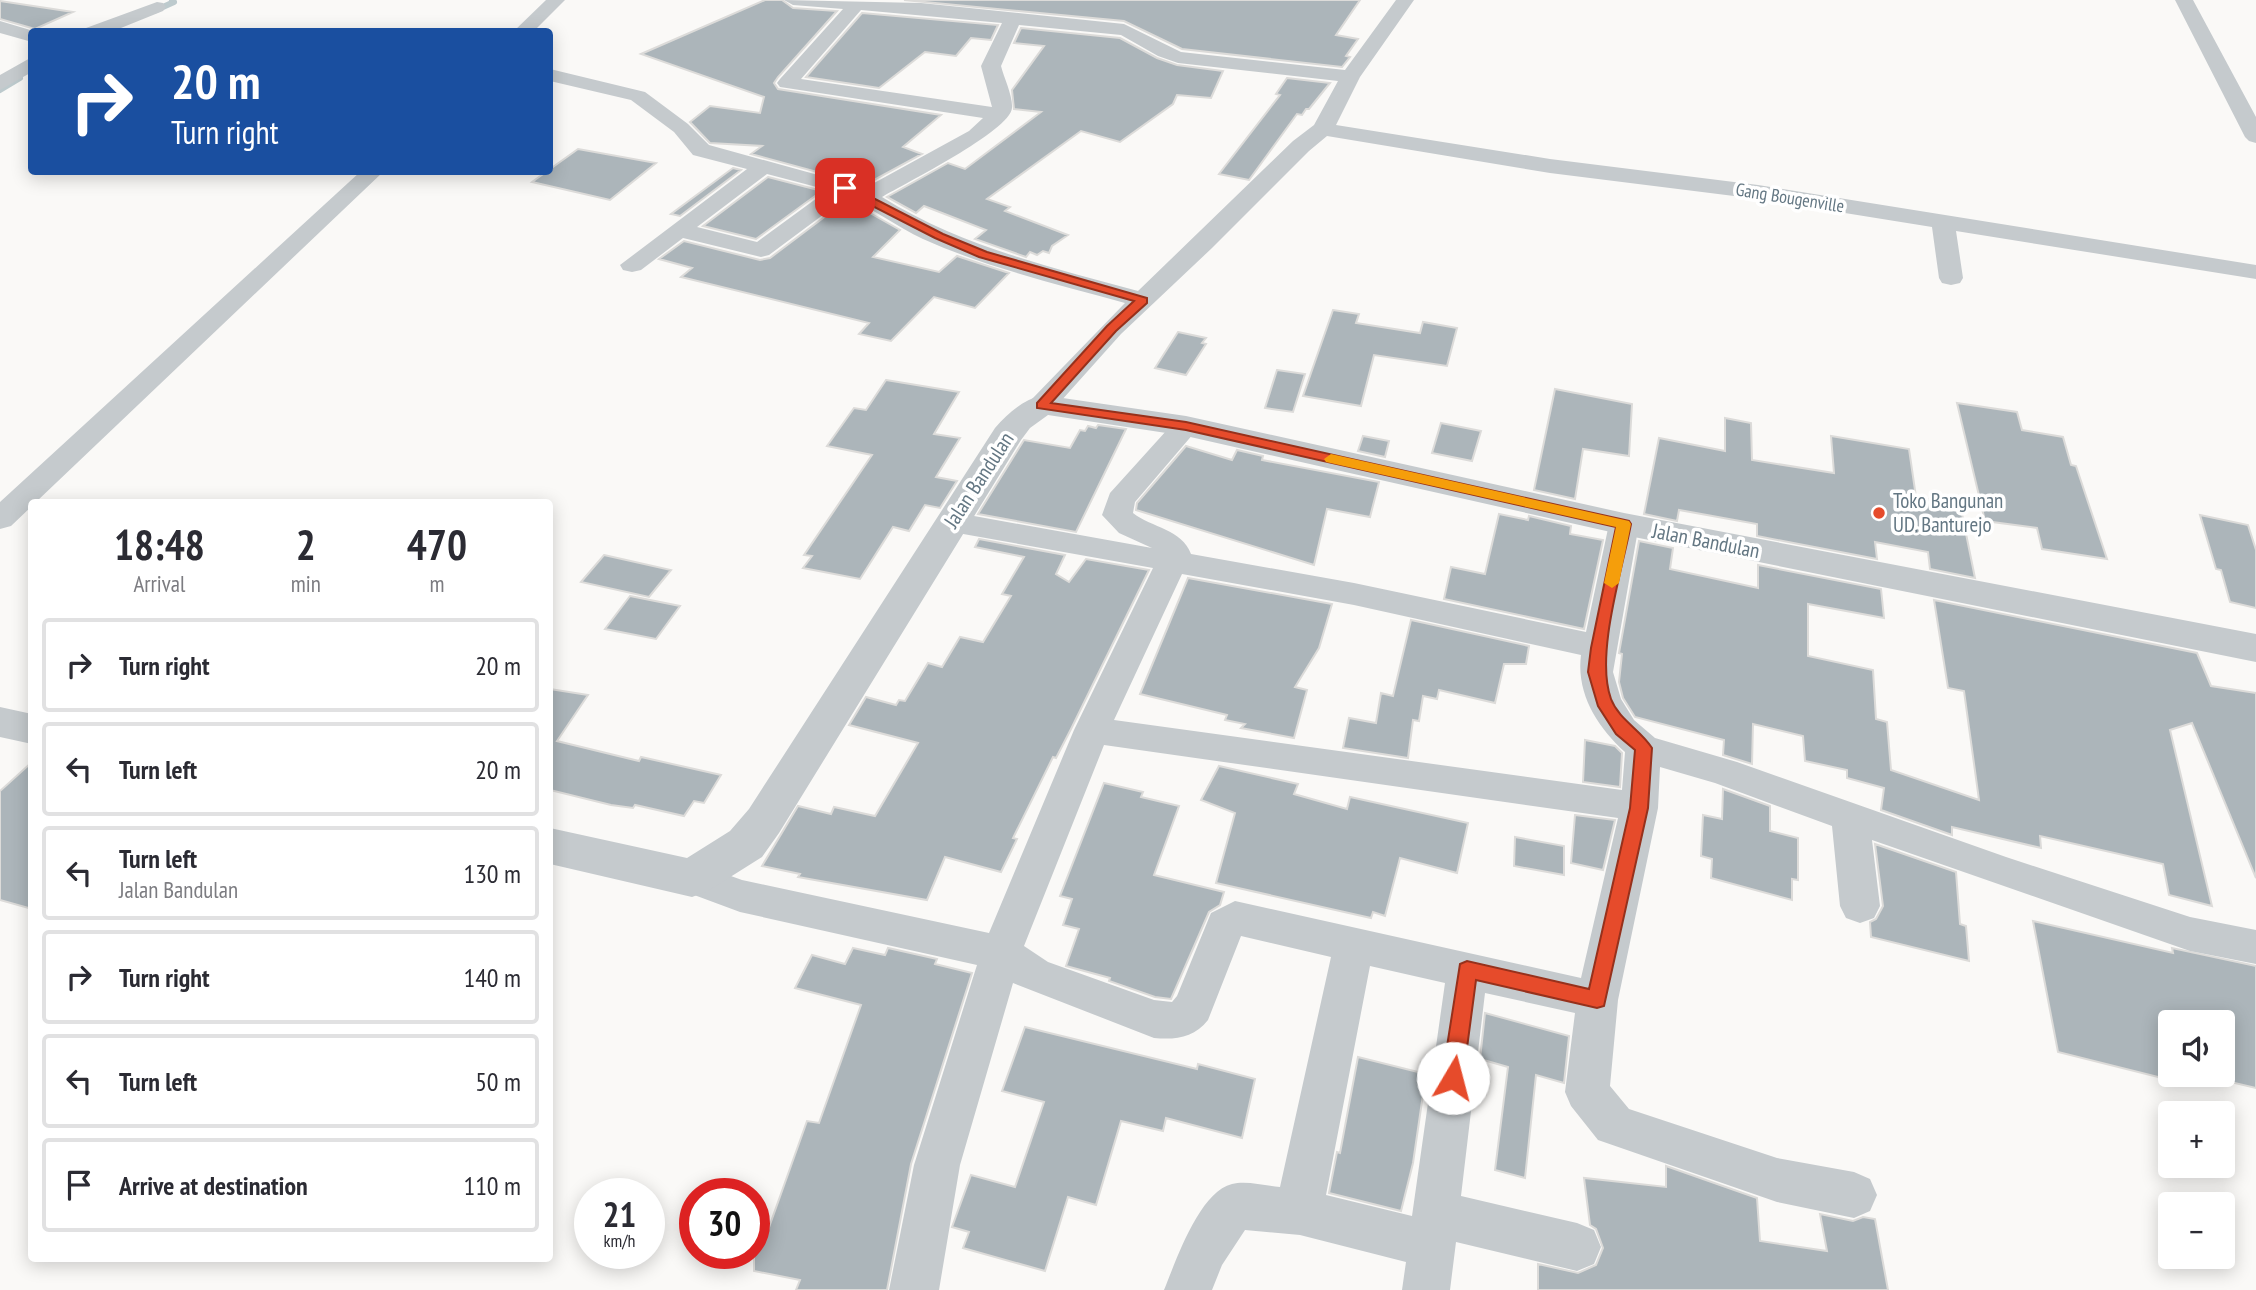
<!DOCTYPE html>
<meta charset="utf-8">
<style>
:root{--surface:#fff;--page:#f7f7f7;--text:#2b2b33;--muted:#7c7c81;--line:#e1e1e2}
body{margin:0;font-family:"PT Sans Narrow",sans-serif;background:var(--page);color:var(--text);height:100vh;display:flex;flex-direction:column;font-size:26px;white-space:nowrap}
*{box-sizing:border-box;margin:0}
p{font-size:23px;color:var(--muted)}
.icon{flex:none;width:38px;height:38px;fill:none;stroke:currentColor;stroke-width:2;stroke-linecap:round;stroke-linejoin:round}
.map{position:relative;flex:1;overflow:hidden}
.sheet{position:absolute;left:28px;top:499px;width:525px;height:763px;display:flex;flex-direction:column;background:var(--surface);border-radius:7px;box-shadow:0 4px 18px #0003}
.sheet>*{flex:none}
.guide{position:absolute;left:28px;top:28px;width:525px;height:147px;border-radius:7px;box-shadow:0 4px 18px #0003;background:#1a4fa0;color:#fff;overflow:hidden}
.buttons{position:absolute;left:2158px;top:1010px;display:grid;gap:14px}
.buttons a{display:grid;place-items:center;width:77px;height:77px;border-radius:7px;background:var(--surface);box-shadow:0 4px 18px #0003;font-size:35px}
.speed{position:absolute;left:574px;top:1178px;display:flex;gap:14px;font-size:35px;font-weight:700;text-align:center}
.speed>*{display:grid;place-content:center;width:91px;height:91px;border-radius:50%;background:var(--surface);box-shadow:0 4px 18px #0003;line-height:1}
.speed small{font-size:18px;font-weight:400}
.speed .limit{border:10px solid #d22;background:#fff;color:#111}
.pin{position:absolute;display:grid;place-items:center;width:60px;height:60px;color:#fff;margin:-30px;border-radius:14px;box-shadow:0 4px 10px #0006}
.me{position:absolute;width:77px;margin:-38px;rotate:8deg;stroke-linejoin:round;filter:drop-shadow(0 0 5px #0008)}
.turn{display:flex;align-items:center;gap:24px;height:147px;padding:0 28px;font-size:32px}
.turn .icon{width:91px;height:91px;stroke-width:2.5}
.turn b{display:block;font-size:49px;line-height:60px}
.eta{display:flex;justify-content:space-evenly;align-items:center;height:119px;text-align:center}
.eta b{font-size:42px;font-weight:800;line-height:49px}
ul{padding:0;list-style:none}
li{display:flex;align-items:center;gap:21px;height:94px;margin:0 14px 10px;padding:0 14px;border:4px solid var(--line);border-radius:7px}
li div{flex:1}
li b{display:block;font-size:26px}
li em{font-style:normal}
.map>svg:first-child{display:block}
</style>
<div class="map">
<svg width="2256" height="1290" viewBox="0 0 2256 1290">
<rect width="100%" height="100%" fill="#faf9f7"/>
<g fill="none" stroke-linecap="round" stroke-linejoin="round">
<path stroke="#bdcacd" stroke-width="6" d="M154 11 174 2 172 0
M0 90 20 78"/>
</g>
<path fill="#acb5ba" stroke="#dcdbd9" stroke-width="2" d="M765 0H782L793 8 837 11 778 77 774 83 778 89 941 115 903 147 922 154 865 185 751 154 762 146 710 143 690 122 710 106 760 113 764 97 641 54Z
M904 0H1360L1336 35 1358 39 1346 56 1350 57 1342 67 1182 49 1124 21Z
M0 1 73 12 35 29 0 19Z
M862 13 998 25 991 40 971 38 956 56 925 52 879 88 806 77Z
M1021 28 1120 38 1157 58 1177 65 1223 71 1211 98 1177 95 1173 104 1120 142 1081 131 987 199 1010 207 1005 211 1068 235 1052 246 1049 253 1043 251 1037 255 1030 252 1026 257 975 239 986 230 924 206 916 213 887 197 948 163 965 169 1041 112 1014 109 1012 90 1044 46 1014 43Z
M1287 78 1330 83 1309 109H1306L1302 115 1297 114 1249 180 1219 174 1280 95 1276 94Z
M578 149 656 163 610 200 532 182Z
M733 168 741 170 680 216 671 214Z
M768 177 822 191 756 239 703 226Z
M847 200 900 230 873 257 939 272 957 256 1009 273 975 308 934 297 891 341 859 334 869 323 681 277 692 268 659 259 684 241 760 260 770 258Z
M1333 310 1359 314 1356 323 1420 333 1423 322 1457 328 1447 366 1374 355 1361 406 1303 396Z
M1178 332 1206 338 1202 343 1206 344 1186 375 1155 368Z
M1277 370 1305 374 1293 412 1265 408Z
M886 380 959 392 934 434 960 438 936 477 957 481 940 508 925 505 909 531 893 527 860 579 803 568 812 556 804 555 872 455 827 446 854 408 866 410Z
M1555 389 1632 404 1629 456 1583 449 1575 499 1534 490Z
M1957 403 2017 412 2022 430 2063 437 2071 465 2076 466 2107 559 2042 549 2037 528 1985 521Z
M1725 418 1751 423 1752 460 1834 473 1831 436 1909 449 1916 497 1960 504 1975 578 1930 569 1928 552 1875 542 1877 559 1757 536V524L1679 510 1677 521 1644 514 1659 438 1725 451Z
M1441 423 1481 431 1472 461 1432 453Z
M1098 425 1126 429 1076 532 978 514 1024 440 1070 448 1080 430 1085 431 1088 426 1096 428Z
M1363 436 1389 441 1385 457 1358 451Z
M1186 446 1232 460 1237 450 1263 456 1262 460 1379 482 1370 517 1327 509 1314 565 1136 510 1137 503Z
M1499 514 1528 520 1529 516 1571 526 1570 534 1603 540 1584 629 1444 599 1451 567 1485 574Z
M2200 515 2248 525 2256 550V608L2230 602 2221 570 2216 569Z
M979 539 1065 555 1056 574 1069 582 1086 559 1149 570 1071 729 1056 758 1053 757 1013 838 1017 839 1001 872 945 857 927 900 798 877 800 874 762 866 798 806 831 814 834 807 875 816 918 743 849 725 866 697 896 705 899 700 905 701 928 663 942 667 960 637 983 642 1011 596 1002 594 1024 557 975 547Z
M1639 541 1673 548 1670 569 1758 588V565L1881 589 1884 618 1808 604V656L1873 670 1876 719 1887 722 1891 770 1979 800 1964 691 1948 688 1934 600 2197 653 2211 686 2256 693V878L2192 723 2170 730 2212 906 2169 895 2163 864 2040 836 2041 848 1952 827V835L1881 810 1884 788 1847 778V770L1805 761 1803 736 1753 724 1752 764 1723 755 1724 740 1635 717 1623 698 1619 682 1622 654 1619 653Z
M604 555 671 570 649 597 581 582Z
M1188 578 1332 604 1319 648 1295 687 1307 690 1294 738 1241 728 1245 724 1225 720 1227 715 1140 694Z
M630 596 680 606 656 639 605 629Z
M1411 620 1529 646 1526 664H1504L1495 703 1439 690 1437 699 1423 696 1419 721 1413 720 1408 758 1343 748 1349 718 1376 723 1381 693 1393 696Z
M550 689 588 695 557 741 639 761 641 757 721 775 704 803 694 801 684 816 635 805 633 808 611 805 550 790Z
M1585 740 1615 746 1622 753 1620 787 1583 782Z
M32 762V909L0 900V791Z
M1219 766 1298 784 1294 794 1347 809 1350 797 1468 823 1457 873 1400 858 1385 916 1373 912 1371 918 1216 883 1235 813 1201 800Z
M1104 783 1143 792 1141 797 1179 806 1154 875 1224 892 1220 905 1209 912 1171 999 1155 997 1109 981 1110 978 1066 966 1079 929 1063 925 1072 899 1060 896Z
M1723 789 1770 806V831L1798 838V880L1792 879V900L1711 878 1712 859 1701 856 1703 815 1722 819Z
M1575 815 1615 820 1603 870 1571 863Z
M1515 837 1564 846V875L1514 866Z
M1875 844 1956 872 1960 924 1966 926 1969 961 1871 937 1870 922 1876 919 1883 906Z
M2033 921 2173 953 2172 948 2256 966V1088L2222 1080V1022H2170V1080L2058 1052Z
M853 948 885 955 888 948 937 959 935 964 972 973 911 1164 887 1290H796L800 1280 754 1271V1242L763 1244 807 1121 819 1123 861 1005 795 988 812 955 845 964Z
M1485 1013 1569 1036 1564 1083 1536 1075 1525 1178 1495 1170 1508 1067 1480 1059Z
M1025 1027 1197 1069 1198 1064 1255 1079 1242 1138 1166 1118 1163 1131 1121 1121 1096 1205 1068 1197 1045 1271 963 1248 969 1232 952 1227 971 1175 1015 1187 1044 1102 1002 1091Z
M1358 1057 1426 1074 1413 1163 1401 1211 1329 1193 1337 1152 1340 1153Z
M1666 1166 1757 1198 1760 1241 1827 1251 1820 1214 1853 1221 1863 1217 1875 1219 1888 1290H1538V1264L1578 1273 1596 1265 1603 1248 1596 1229 1590 1225 1584 1178 1666 1187Z"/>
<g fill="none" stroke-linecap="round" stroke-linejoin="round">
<path fill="#c5cacd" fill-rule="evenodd" d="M546 0H565L533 32H513Z
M784 0 921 3 1124 24 1181 52 1345 70 1396 0H1414L1360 77 1336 125 1550 159 1758 185 2256 265V279L1956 231 1963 278 1960 283 1951 285 1942 283 1939 278 1932 227 1758 199 1550 173 1327 136 1309 151 1212 248 1121 334 1052 411 1042 413 1032 411 1028 405 1032 399 1125 303C1057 284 988 268 923 239 897 227 874 209 847 197L769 255 761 257 683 238 641 270 632 272 623 270 620 265 747 169 693 155 674 132 631 100 550 81V69L645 92 688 124 709 145 865 188 969 131 983 118 780 87 777 83 780 79 843 9 793 5ZM861 10 1002 23 981 66 992 107 801 79ZM1019 25 1121 35 1158 56 1178 63 1338 81 1314 125 1293 141 1138 291C1050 267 960 246 882 197 904 184 1010 131 1012 108 1013 96 1004 78 1001 66ZM767 174 828 190 757 242 697 227Z
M2175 0H2193L2256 117V143L2249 141 2245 137Z
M157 2 163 3 166 7 163 11 111 32H84L86 28Z
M0 21 37 32H32V42L0 33Z
M32 57V72L0 90V75Z
M360 172H383L36 502H32V506L11 526 0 529V502Z
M1186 418 1196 420 1200 426 1135 502 1133 513C1152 528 1182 529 1191 554L1354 583 1586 632 1609 524 1613 517 1624 514 1635 517 1639 524 1613 672 1621 699 1634 720 1655 738 1737 762 2006 857 2190 917 2256 930V964L2190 951 1872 840 1880 906 1874 918 1860 923 1846 918 1840 906 1832 826 1715 783 1660 767 1658 808 1618 1000 1610 1086 1629 1109 1777 1158 1854 1172 1870 1179 1877 1195 1870 1211 1854 1218 1777 1202 1598 1140 1571 1106 1565 1092 1575 1013 1485 993 1461 1196 1577 1223 1594 1230 1601 1247 1594 1264 1577 1271 1456 1242 1450 1290H1402L1406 1262 1300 1235 1245 1230 1222 1265 1212 1290H1164C1176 1261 1199 1192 1232 1184 1246 1180 1266 1186 1280 1187L1331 957 1241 936 1208 1020C1194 1038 1175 1040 1154 1038L1013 983 960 1165 939 1290H889L914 1165 977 965 740 912 678 889 673 878 678 867 692 862 742 880 989 933 1074 730 1153 568 952 532 941 529 937 522 941 515 952 512 1152 548 1119 533 1102 515 1110 493 1176 420ZM1182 574 1354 605 1581 655C1576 693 1597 727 1625 752L1622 790 1114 720ZM1104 745 1618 818 1581 978 1235 901 1211 913 1177 996 1172 1002 1154 1000 1048 962 1024 946ZM1370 966 1445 983 1412 1216 1326 1195Z"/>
<path fill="#c5cacd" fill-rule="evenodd" d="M1042 395 1186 416 1624 513 2256 634V662L1624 535 1186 436 1048 415 1030 428 1021 440 779 833 762 857 708 891 692 897 550 864V828L687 858 730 831 749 809 995 428C1008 413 1023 400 1042 395Z
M0 707 32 714V744L0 737Z"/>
</g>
<path fill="#e64b2b" stroke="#96311c" stroke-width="2" d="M841 185H848L943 234 987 252 1147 298V303L1116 331 1051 403 1186 422 1629 521 1631 524C1622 571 1595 655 1611 699 1619 720 1641 730 1652 748L1648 808 1604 1006 1597 1008 1476 980 1463 1078 1460 1085 1453 1087 1445 1085 1442 1078 1460 964 1467 961 1589 989 1630 808 1635 750 1616 734 1598 706 1588 672 1591 648 1616 527 1186 430 1037 408V403L1107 326 1134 301 979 257 935 238 841 190Z"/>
<path fill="#f59e0b" d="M1331 454 1629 521 1631 524 1619 583 1612 588 1604 583 1616 527 1326 462 1324 459Z"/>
<circle fill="#e64b2b" stroke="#fff" stroke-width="2.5" cx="1879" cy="513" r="7"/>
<g text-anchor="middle" stroke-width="7" stroke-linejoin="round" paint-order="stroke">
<g font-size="18" fill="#647783" stroke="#fff">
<text transform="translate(1790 198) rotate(9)" y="6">Gang Bougenville</text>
</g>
<g font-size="21" fill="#647783" stroke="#fff">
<text transform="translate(979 480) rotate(-57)" y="7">Jalan Bandulan</text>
<text transform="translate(1706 541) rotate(11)" y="7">Jalan Bandulan</text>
</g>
<g font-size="21" fill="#647783" stroke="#fff" text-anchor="start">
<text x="1893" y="508">Toko Bangunan<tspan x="1893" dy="24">UD. Banturejo</tspan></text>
</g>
</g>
</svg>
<div class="buttons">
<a><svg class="icon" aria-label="sound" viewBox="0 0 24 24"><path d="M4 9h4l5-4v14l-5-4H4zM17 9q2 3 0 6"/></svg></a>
<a>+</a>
<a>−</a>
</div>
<div class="speed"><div>21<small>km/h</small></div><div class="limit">30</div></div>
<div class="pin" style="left:845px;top:188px;background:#d93025"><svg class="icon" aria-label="arrive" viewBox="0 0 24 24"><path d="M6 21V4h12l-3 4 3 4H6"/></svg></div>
<svg class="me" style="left:1453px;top:1078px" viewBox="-20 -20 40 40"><circle r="19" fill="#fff"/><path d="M0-13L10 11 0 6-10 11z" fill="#e64b2b"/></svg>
<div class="guide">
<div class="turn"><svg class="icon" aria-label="right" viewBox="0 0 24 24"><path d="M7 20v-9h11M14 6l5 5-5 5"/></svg><div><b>20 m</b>Turn right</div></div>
</div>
<section class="sheet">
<div class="eta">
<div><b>18:48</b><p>Arrival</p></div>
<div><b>2</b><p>min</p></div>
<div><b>470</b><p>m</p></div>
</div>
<ul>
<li><svg class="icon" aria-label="right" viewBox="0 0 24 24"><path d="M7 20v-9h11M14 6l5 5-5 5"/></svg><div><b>Turn right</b></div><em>20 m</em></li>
<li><svg class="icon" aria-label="left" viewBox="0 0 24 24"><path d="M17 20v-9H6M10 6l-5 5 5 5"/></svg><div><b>Turn left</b></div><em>20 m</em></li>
<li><svg class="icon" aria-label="left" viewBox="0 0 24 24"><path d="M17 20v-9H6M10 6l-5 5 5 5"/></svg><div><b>Turn left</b><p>Jalan Bandulan</p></div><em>130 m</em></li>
<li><svg class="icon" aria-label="right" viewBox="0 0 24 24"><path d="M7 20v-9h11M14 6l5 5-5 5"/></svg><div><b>Turn right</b></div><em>140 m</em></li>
<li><svg class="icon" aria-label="left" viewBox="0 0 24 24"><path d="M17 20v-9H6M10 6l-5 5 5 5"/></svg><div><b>Turn left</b></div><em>50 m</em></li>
<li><svg class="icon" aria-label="arrive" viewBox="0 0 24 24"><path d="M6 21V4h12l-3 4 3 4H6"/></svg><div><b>Arrive at destination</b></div><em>110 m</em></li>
</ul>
</section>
</div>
